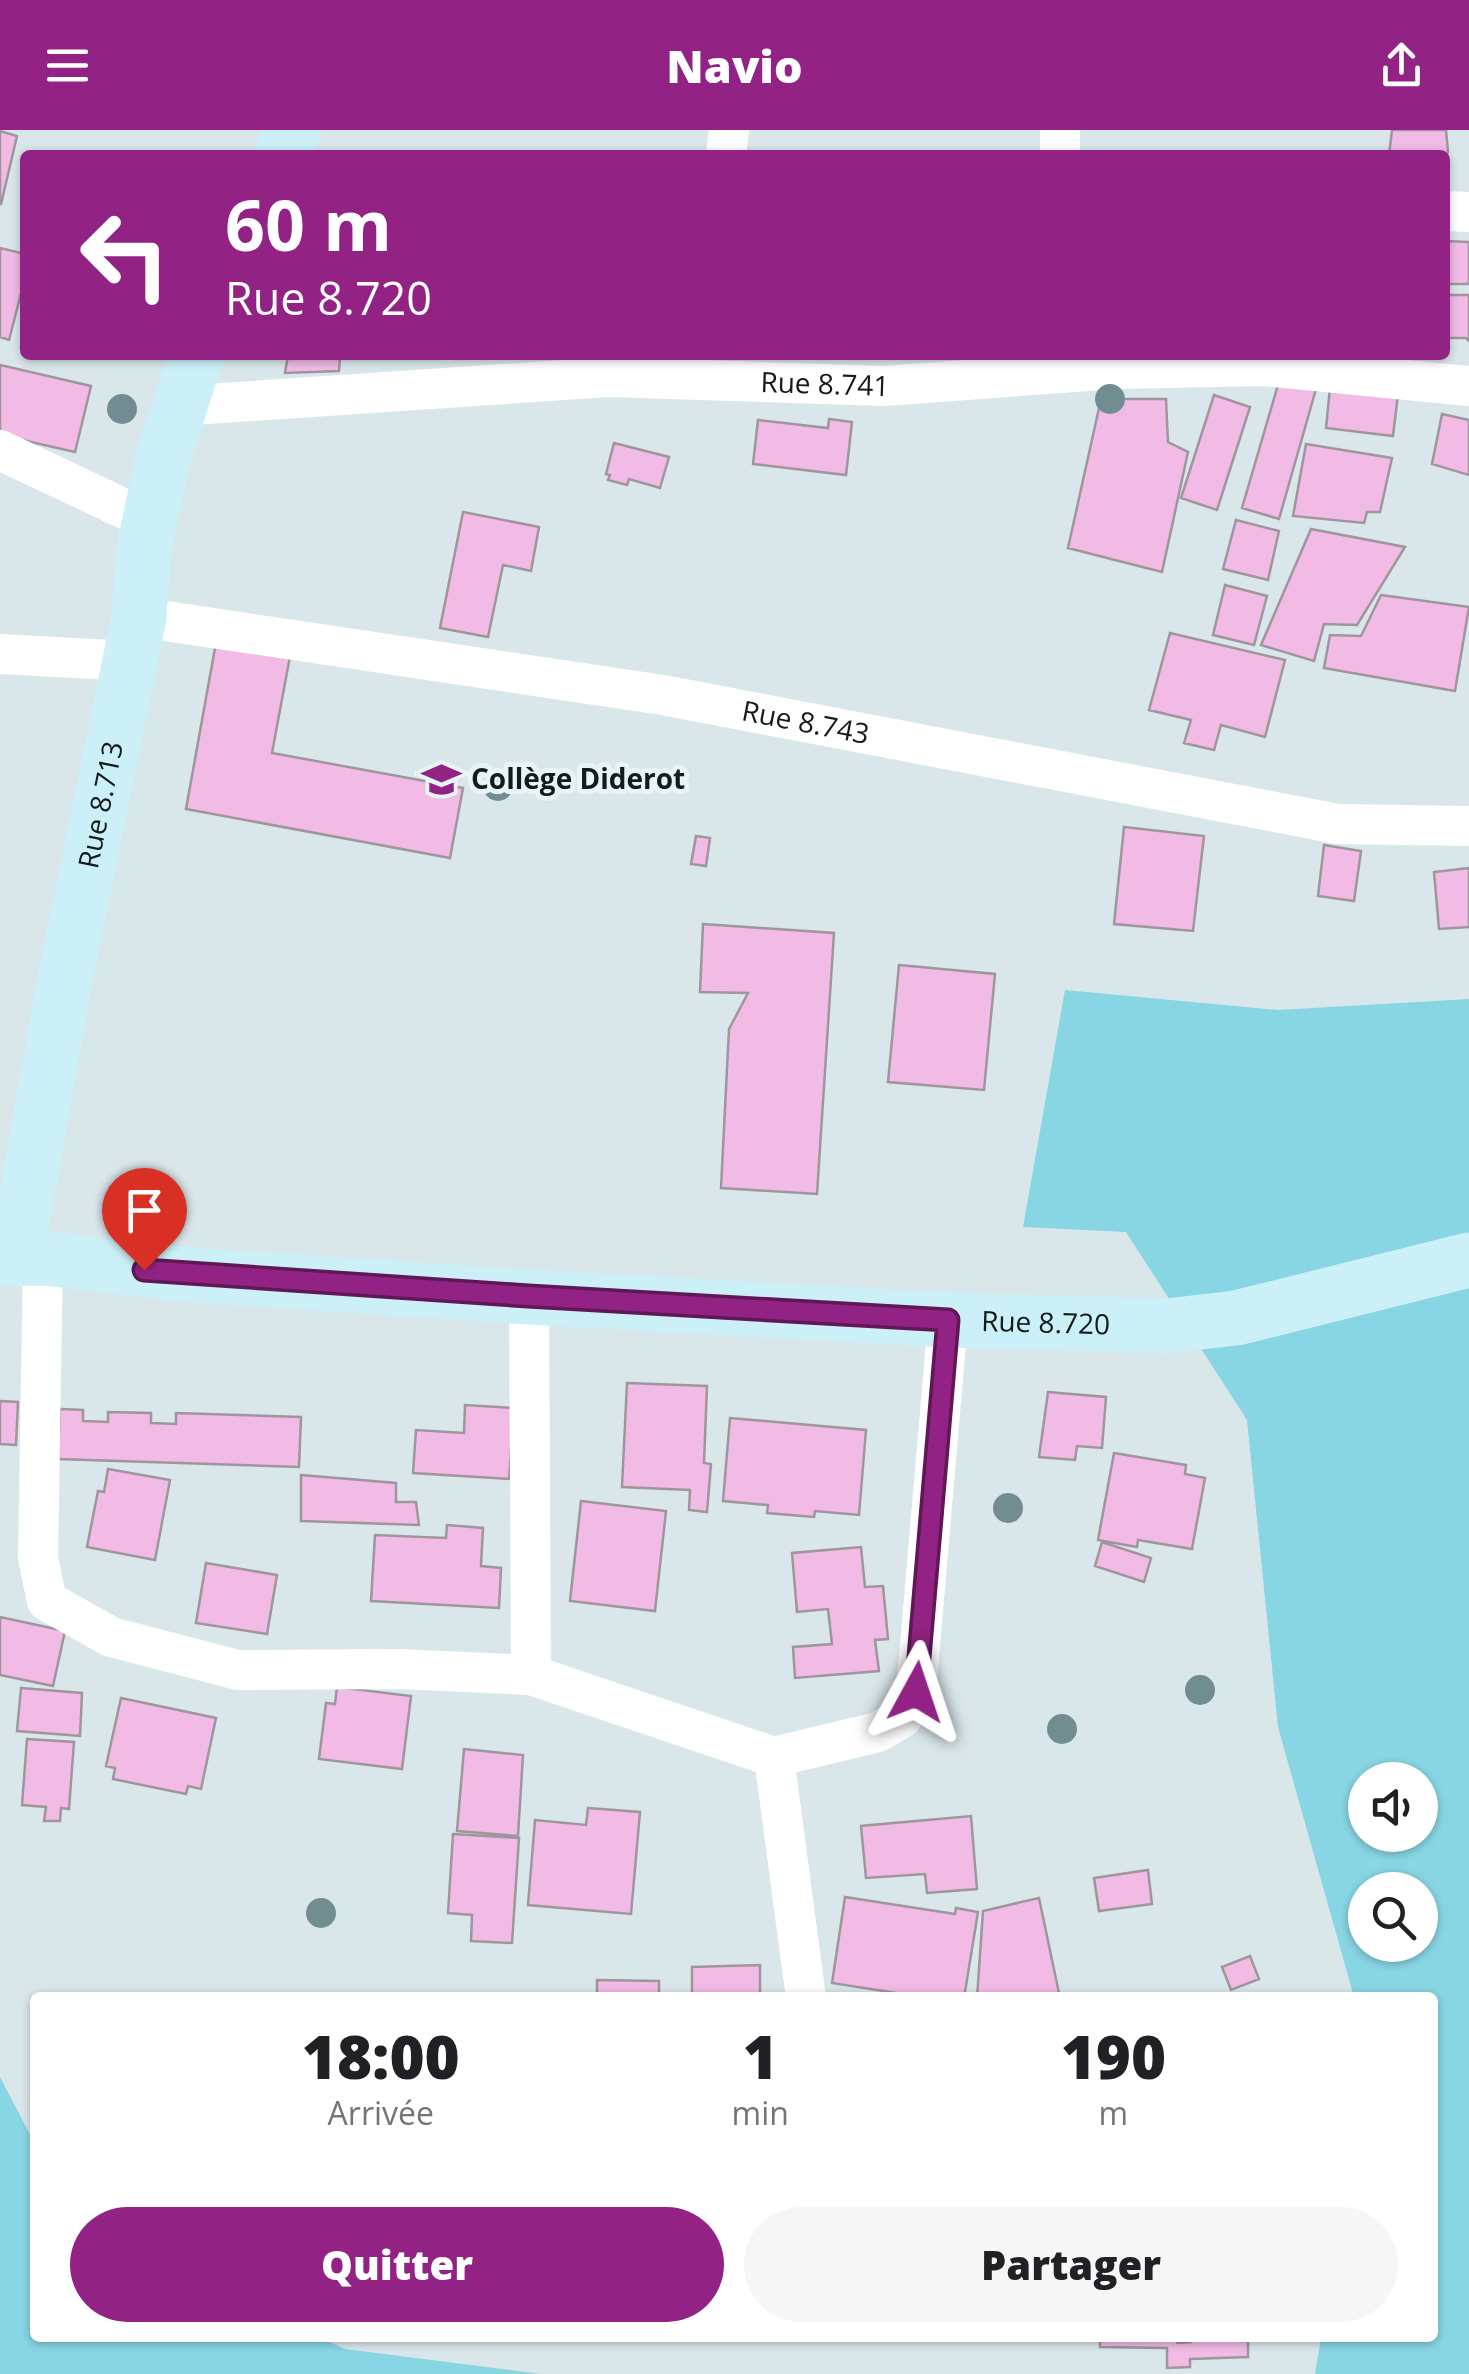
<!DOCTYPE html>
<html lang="fr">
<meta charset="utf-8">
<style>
:root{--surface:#fff;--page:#f6f6f6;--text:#202124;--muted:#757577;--accent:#922384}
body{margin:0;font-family:"Open Sans",sans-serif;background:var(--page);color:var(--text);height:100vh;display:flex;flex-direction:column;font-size:38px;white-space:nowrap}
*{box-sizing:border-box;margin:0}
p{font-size:32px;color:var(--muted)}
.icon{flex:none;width:55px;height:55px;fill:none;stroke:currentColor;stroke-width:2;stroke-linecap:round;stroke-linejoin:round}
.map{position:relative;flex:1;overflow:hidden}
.drawer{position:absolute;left:30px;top:1862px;width:1408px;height:350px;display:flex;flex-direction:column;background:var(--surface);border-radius:10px;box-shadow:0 2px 8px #0004}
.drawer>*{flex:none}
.top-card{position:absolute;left:20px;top:20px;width:1430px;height:210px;border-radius:10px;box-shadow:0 2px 8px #0004;background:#922384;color:#fff;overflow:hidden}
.tools{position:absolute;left:1348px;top:1632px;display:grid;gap:20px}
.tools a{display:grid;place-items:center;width:90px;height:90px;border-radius:50%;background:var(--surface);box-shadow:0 2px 8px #0004;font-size:50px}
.pin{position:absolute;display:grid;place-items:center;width:85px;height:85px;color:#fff;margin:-102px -42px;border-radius:50% 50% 50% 0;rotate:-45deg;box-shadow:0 0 10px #0007}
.pin .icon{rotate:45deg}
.me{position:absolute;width:110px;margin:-55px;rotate:5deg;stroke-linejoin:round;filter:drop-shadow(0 0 8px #0008)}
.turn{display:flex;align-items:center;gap:35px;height:210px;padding:0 40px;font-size:45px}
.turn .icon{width:130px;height:130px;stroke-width:2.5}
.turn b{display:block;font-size:70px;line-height:85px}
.eta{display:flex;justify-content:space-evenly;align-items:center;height:170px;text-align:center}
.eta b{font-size:60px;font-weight:800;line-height:70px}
.button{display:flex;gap:20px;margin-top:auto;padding:20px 40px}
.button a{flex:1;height:115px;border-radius:60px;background:var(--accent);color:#fff;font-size:40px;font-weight:800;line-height:115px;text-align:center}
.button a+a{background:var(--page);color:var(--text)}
header{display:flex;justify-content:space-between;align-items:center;height:130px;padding:0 40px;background:var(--accent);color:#fff;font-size:45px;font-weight:800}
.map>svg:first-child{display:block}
</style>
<header><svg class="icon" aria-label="menu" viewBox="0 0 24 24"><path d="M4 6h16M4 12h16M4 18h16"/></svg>Navio<svg class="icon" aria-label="share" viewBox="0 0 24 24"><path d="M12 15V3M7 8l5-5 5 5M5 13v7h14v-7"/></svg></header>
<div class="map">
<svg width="1469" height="2244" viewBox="0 0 1469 2244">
<rect width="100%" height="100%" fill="#dae7ea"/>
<path fill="#88d5e4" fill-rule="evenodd" d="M1065 860 1278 880 1469 869V2244H1315L1321 2208H1432V1868L1354 1867 1278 1597 1247 1290 1126 1102 1023 1097ZM1365 1650H1420V1705H1365ZM1365 1760H1420V1815H1365Z
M0 1947 35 2014V2208H321L345 2219 541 2244H0Z"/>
<path fill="#f1bbe6" stroke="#9f969d" stroke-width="2.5" d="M1392 0H1446L1448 21 1445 32V25H1389Z
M0 1 17 6 1 74H0Z
M1445 111 1469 112V154H1445Z
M0 118 25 124V148L9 210 0 207Z
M1445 165H1469V211L1466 208H1445Z
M288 225H340L339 241 285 243Z
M0 235 91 256 75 322 0 305Z
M1280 248 1316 259 1279 389 1242 378Z
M1331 248 1399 256 1393 306 1326 298Z
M1214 265 1250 277 1217 380 1181 368Z
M1101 269H1166L1168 312 1188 322 1162 442 1068 418Z
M1442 284 1469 290V345L1432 334Z
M829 289 852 292 846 345 753 334 758 290 828 298Z
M614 313 669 327 660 358 629 349 627 355 608 350 610 345 606 344Z
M1306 314 1392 328 1380 382H1367L1364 393 1293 386Z
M463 382 539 397 531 441 503 435 488 507 440 498Z
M1236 390 1279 401 1268 450 1223 439Z
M1311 399 1405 417 1357 495 1324 494 1314 531 1261 515Z
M1225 455 1267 466 1254 515 1213 505Z
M1381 465 1469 477 1455 561 1324 538 1330 505 1361 506Z
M1170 503 1285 530 1265 607 1221 595 1214 620 1184 613 1191 590 1149 580Z
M217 507 291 521 272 623 463 658 450 728 186 679Z
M1124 697 1204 706 1193 801 1114 794Z
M696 706 710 708 706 736 691 734Z
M1324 715 1361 721 1354 771 1318 766Z
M1469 738V797L1439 799 1434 742Z
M703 794 834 803 817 1064 721 1058 729 899 748 863 700 862Z
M899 835 995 844 984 960 888 952Z
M627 1253 707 1256 704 1333 711 1334 707 1382 689 1380 690 1360 622 1357Z
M1048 1262 1106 1267 1102 1318 1077 1316 1075 1330 1039 1327Z
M0 1271 18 1272 16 1315 0 1314Z
M465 1275 514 1278 509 1349 413 1343 416 1300 464 1303Z
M60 1279 83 1280V1291L108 1292V1282L151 1283V1293L176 1294V1283L301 1287 299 1337 58 1329Z
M730 1288 866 1300 859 1385 815 1381 814 1387 767 1383 768 1375 723 1371Z
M1114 1323 1186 1335 1185 1344 1205 1348 1192 1419 1138 1410 1137 1417 1098 1410Z
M108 1339 170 1350 155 1430 87 1417 98 1361 104 1362Z
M301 1345 396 1353V1372H416L419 1395 301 1391Z
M581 1371 666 1381 655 1481 570 1471Z
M447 1395 483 1398 481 1436 501 1438 499 1478 371 1471 375 1405 446 1408Z
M1102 1412 1151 1428 1144 1452 1095 1436Z
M861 1417 865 1457 883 1456 888 1509 875 1510 879 1541 795 1548 793 1517 832 1514 828 1479 797 1482 792 1423Z
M206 1433 277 1445 267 1504 196 1493Z
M0 1487 65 1501 53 1556 0 1545Z
M337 1557 411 1566 402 1639 319 1629 326 1573 335 1574Z
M21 1558 82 1563 80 1606 17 1601Z
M121 1568 216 1588 201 1659 188 1656 186 1664 113 1649 115 1638 106 1636Z
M27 1609 74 1612 69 1679 61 1678 60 1691H44L46 1677 22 1675Z
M464 1619 523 1625 518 1706 457 1701Z
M588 1678 640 1682 631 1784 528 1775 535 1690 586 1695Z
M971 1686 977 1759 927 1763 925 1744 866 1748 861 1696Z
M453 1704 519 1708 512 1813 471 1811 472 1785 448 1783Z
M1148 1740 1152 1774 1099 1781 1094 1748Z
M845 1767 955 1784 956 1778 978 1782 964 1868H928L832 1853Z
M1039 1768 1060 1868H977L983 1781Z
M1250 1826 1259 1849 1231 1860 1222 1837Z
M760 1835V1868H692V1837Z
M597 1850 659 1851V1868H597Z
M1100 2208H1176L1177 2213 1191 2212V2208H1248V2227L1190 2229V2237L1167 2238V2218L1100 2217Z"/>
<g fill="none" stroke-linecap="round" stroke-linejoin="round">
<g stroke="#fff" stroke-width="40">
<path d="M726 25 729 0"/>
<path d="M1060 25V0"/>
<path d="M1445 81 1469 82"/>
<path id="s1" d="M178 276 608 247 884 256 1115 239 1264 236 1469 256"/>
<path d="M0 320 150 391"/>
<path id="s2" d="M139 487 663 565 1338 694 1469 696"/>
<path d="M0 524 130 531"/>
<path d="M43 1128 38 1428 47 1471 111 1507 238 1540 397 1539 531 1545"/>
<path d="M529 1167 531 1545 774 1627 878 1602 902 1588 916 1562 948 1190"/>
<path d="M774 1627 806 1868"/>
</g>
<g stroke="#cbf0f7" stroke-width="55">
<path d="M281 25 294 0"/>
<path id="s3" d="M16 1127 65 849 139 487 144 418 162 333 196 225"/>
<path id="s4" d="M0 1129 43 1128 178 1144 529 1167 948 1190 1167 1196 1236 1188 1469 1130"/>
</g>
</g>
<g fill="#728d92">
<circle cx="1110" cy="269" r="15"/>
<circle cx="122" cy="279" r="15"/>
<circle cx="498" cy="656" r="15"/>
<circle cx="1008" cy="1378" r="15"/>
<circle cx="1200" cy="1560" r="15"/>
<circle cx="1062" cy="1599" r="15"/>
<circle cx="321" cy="1783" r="15"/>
</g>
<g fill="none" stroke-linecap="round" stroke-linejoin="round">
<defs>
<path id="route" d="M144 1140 528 1166 948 1190 916 1562"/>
</defs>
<use href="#route" stroke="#5f1756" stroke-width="25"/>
<use href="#route" stroke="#922384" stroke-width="18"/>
</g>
<defs>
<symbol id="school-bare" viewBox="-9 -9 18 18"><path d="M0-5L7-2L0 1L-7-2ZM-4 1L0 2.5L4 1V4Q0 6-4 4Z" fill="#922384" stroke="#e7f5f7" stroke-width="2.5" paint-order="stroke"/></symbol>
</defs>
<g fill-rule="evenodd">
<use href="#school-bare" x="414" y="622" width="55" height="55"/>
</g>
<g text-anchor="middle" stroke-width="10" stroke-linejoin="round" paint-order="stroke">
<g font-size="28" fill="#151a1b" stroke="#e7f5f7">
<text dy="10" stroke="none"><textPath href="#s1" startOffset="648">Rue 8.741</textPath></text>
<text dy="10" stroke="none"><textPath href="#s2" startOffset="675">Rue 8.743</textPath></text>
<text dy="10" stroke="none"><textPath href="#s3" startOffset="460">Rue 8.713</textPath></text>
<text dy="10" stroke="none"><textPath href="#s4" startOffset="1048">Rue 8.720</textPath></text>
</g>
<g font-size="28" font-weight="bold" fill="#151a1b" stroke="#e7f5f7" text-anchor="start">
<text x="471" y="659">Collège Diderot</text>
</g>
</g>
</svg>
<div class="tools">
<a><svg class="icon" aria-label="sound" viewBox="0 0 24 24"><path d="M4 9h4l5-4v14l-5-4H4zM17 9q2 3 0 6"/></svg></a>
<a><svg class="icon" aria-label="search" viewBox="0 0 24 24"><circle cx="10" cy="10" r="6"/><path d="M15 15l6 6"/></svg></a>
</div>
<div class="pin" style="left:144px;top:1140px;background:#d93025"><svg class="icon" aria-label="arrive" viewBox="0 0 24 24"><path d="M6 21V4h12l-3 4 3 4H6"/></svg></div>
<svg class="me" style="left:916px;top:1562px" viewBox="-20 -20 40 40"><path d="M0-17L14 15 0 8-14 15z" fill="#922384" stroke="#fff" stroke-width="4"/></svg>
<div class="top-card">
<div class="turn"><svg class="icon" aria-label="left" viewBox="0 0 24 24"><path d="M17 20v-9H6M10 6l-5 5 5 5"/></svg><div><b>60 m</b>Rue 8.720</div></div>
</div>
<section class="drawer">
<div class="eta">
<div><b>18:00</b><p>Arrivée</p></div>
<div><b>1</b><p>min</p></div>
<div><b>190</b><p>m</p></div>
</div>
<div class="button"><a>Quitter</a><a>Partager</a></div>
</section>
</div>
